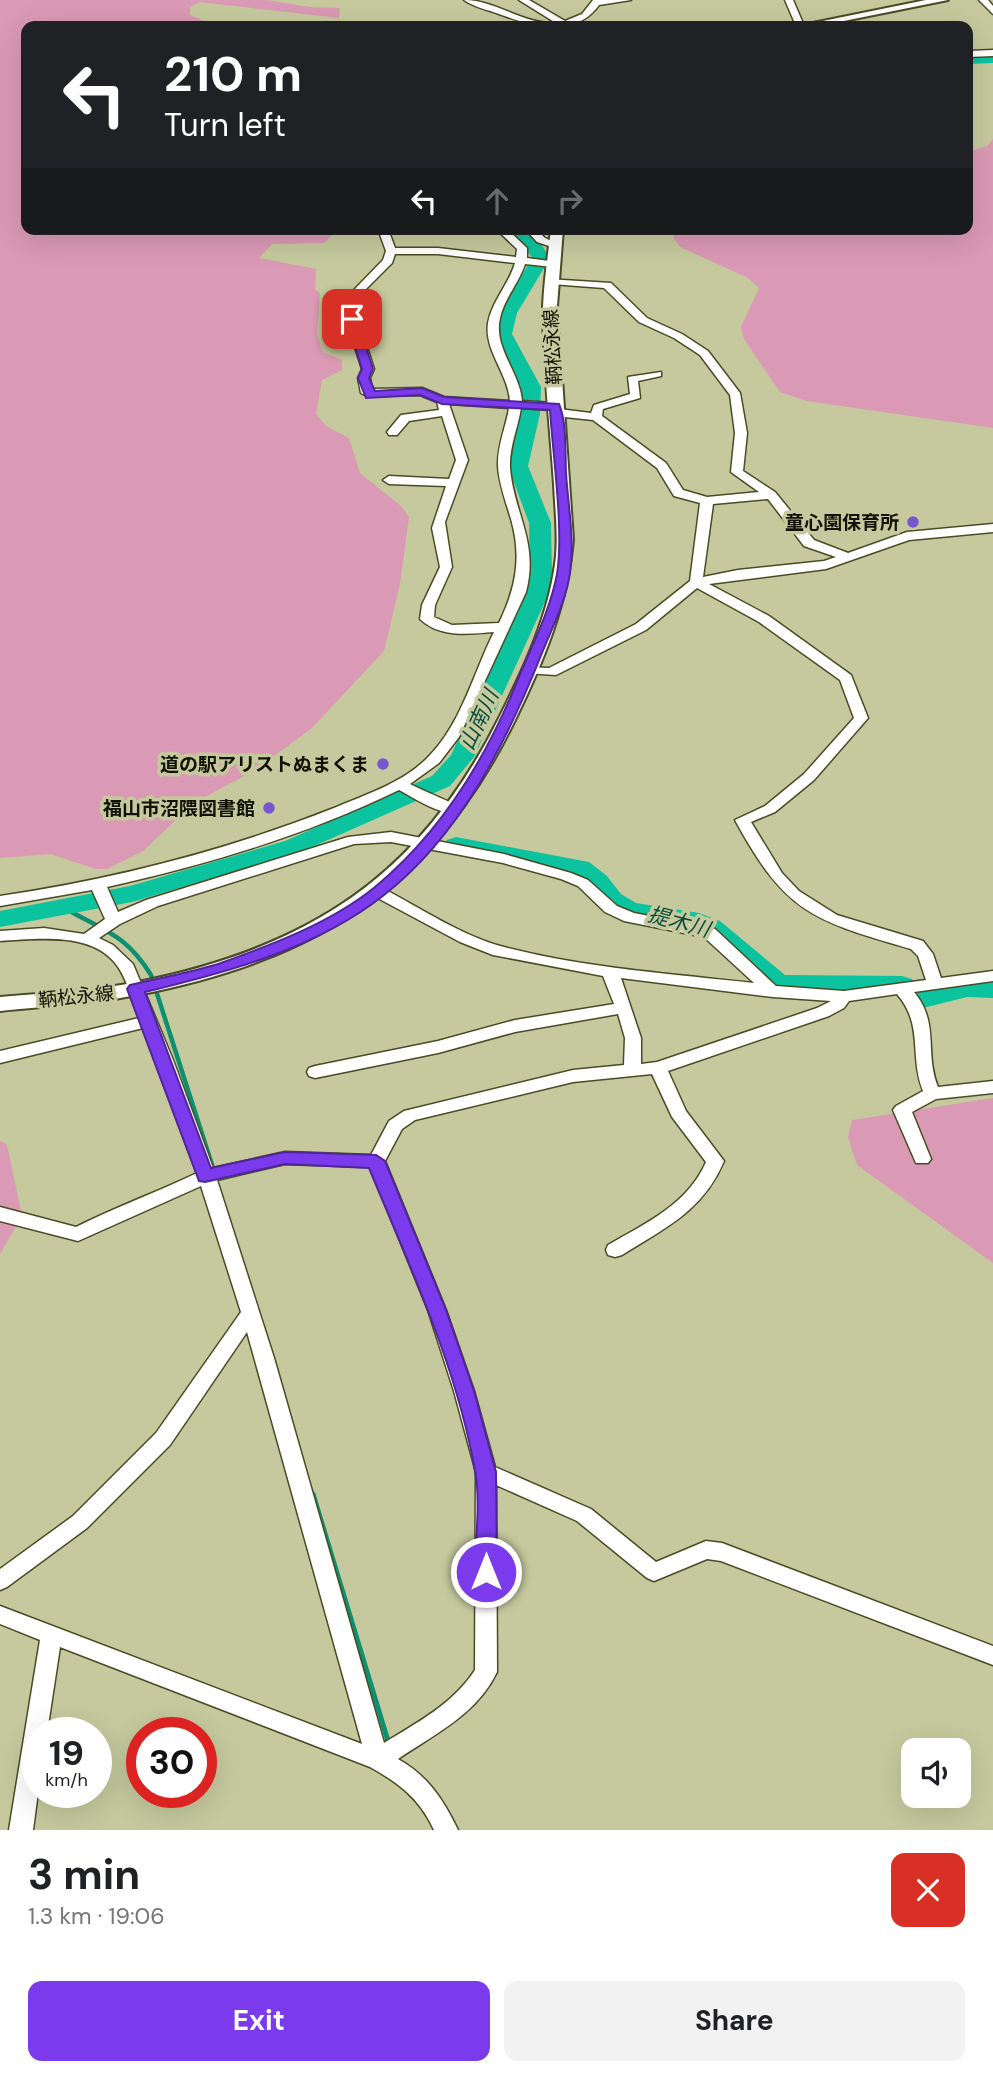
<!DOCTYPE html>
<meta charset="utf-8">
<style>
:root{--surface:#fff;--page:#f2f2f2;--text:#202124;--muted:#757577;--accent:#7c3aed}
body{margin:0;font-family:"DM Sans","Noto Sans JP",sans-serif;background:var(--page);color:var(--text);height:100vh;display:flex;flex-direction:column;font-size:26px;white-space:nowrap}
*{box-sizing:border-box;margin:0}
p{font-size:23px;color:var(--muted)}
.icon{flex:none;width:38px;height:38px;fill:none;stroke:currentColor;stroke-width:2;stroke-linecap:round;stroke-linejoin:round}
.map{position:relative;height:1830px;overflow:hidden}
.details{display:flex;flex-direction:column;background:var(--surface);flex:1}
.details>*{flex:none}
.hud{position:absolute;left:21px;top:21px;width:952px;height:214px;border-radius:14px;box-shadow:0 7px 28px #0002;background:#202124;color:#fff;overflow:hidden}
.tools{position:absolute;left:901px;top:1738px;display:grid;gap:14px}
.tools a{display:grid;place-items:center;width:70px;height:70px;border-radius:14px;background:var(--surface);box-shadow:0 7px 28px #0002;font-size:35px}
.speed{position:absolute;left:21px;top:1717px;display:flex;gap:14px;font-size:35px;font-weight:700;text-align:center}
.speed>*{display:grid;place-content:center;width:91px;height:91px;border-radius:50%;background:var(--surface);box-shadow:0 7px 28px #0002;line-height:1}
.speed small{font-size:18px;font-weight:400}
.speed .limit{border:10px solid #d22;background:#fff;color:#111}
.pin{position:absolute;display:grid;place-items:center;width:60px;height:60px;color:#fff;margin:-30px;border-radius:14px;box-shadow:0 4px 10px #0006}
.me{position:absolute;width:77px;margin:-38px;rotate:0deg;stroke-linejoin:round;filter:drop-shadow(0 0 5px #0008)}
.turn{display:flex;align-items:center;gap:24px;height:147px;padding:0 28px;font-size:32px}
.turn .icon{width:91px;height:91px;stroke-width:2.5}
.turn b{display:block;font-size:49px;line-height:60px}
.lanes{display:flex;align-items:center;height:66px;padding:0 28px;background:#0003;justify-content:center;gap:35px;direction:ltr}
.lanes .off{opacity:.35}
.round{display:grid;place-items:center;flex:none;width:74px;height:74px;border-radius:14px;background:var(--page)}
.summary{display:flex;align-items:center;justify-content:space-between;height:119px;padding:0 28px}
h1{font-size:42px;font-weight:700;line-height:52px}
.button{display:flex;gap:14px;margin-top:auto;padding:14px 28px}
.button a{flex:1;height:80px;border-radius:14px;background:var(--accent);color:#fff;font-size:28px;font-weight:700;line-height:80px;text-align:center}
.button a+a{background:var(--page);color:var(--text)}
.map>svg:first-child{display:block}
</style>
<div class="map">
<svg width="993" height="1830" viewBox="0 0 993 1830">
<rect width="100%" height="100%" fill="#c5c99d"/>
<path fill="#da99b4" d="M0 0H268L309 7 340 8 339 18 200 2 190 7V15L217 26H26V229H339L324 243 272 244 259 258 316 269 315 289 320 294 317 334 323 352 342 360V370L322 380 316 414 326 426 349 438 360 473 401 506 409 517 400 584 384 651 312 728 254 771 195 802 143 851 107 869H96L50 854 0 858Z
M993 139V428L807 401 780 392 744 339 741 327 759 288 748 278 680 247 674 239V229H968V152L987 146Z
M993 1098V1263L857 1165 848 1137 852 1120Z
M0 1141 7 1145 22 1216 0 1254Z"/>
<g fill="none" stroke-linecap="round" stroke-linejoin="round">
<path stroke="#0d8f70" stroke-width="4.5" d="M63 907C103 931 125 933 151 975L214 1171"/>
<path stroke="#0d8f70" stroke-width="5" d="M313 1494 388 1741"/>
<path fill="#0bc49f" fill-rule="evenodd" d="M993 55V63L968 64V56Z
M508 229C535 229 536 236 550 258L517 313 512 334 541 387 540 414 528 466 551 523 552 574 549 593 474 757 450 786 303 851 132 902 0 927V911L130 886 285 841 432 776 451 755 527 593 530 574 529 523 508 466 520 414 521 387 494 334 499 313 532 258 523 243Z
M456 837 589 862 607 876 621 894 636 903 699 913 720 921 785 975 902 976 912 979 916 985 913 989 967 979 993 980V998L967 997 923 1008 913 1005 907 996 910 992 783 993 762 986 702 933 692 928 620 916 603 906 589 888 572 874 447 850 443 845 447 840Z"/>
<defs>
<path id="minor" d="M464 0C496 0 524 25 556 23L519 0H529L565 21 582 14 593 0H631L599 5C575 39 532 26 499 14 488 10 474 7 464 0Z
M785 0H793L802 21 801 26H793L794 21Z
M979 0H988L993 6V14Z
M993 50V56L968 57V51Z
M378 229H388L395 248H438L516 257 517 249 496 229H507L527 248V258L557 262V266L553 267 525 264C519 283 504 299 500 318 493 348 520 372 522 401L555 403 559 405V409L591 413 594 405 630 394 628 377 661 372V376L638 381 640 398 603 409 602 416 666 463 683 490 707 497 759 492 731 472 735 433 730 395 700 355 674 338 639 322 604 288 551 284 546 281 547 279 611 283 647 318 682 334 708 351 740 393 747 433 743 471 775 492 814 540 848 553 907 532 993 524V532L909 540 826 569 709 584 769 616 851 675 868 718 814 780 775 812 751 822 782 873 799 891 837 915 923 941 933 954 941 978 993 971V981L914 992C940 1023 924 1053 938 1087L993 1081V1093L936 1099 912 1112 931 1159 928 1163H916L893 1110 896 1106 923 1091C909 1056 924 1025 897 994L849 1001 844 1008 829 1016 668 1071 686 1111 724 1161C703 1211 665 1228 622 1255L615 1257 608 1255 606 1250 608 1245C646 1223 688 1204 706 1162L672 1117 652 1074 573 1082 415 1120 402 1129 385 1161 446 1310 474 1391 495 1467 591 1509 656 1562 706 1541 722 1543 993 1646V1665L721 1561 707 1559 654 1581 647 1578 577 1521 496 1485 497 1672C477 1714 435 1734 398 1759 428 1776 443 1799 458 1830H434C420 1799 399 1783 370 1767L60 1647 47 1732H37L38 1792 33 1830H9L40 1640 0 1624V1606L362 1744 247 1332 170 1445 87 1528 7 1587 0 1590V1569L73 1516 156 1433 241 1312 201 1186 78 1241 0 1221V1207L76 1227C116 1207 157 1192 197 1173L143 1028 0 1063V1051L139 1018C132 1002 128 981 118 967 94 931 37 939 0 941V931L44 928 84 934 105 919 92 890 0 906V896C114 879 225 851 334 808 367 794 406 782 431 754 462 721 474 672 494 632 470 634 439 638 420 619L422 605 440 567 432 528 446 486 389 484 383 480 389 476 449 479 456 460 442 416 409 421 397 435H389L387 432 401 415 439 410 437 402 420 395 367 396 361 393 358 378 362 369 346 319 352 292 383 260 386 251ZM395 254H438L515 263C509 284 492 301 488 323 484 351 508 373 510 401L444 397 422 388 372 389 370 378 374 369 358 319 362 293 392 263ZM449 404 509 408C506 427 497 446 498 466 499 484 506 502 511 519 522 557 516 588 499 623L452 625 434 617 435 605 452 567 445 522 468 460ZM521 408 550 410 551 414 555 416 593 420 657 468 674 496 700 503 690 581 636 624 549 668 525 667 523 670 525 673 556 675 646 630 697 588 759 622 840 680 854 718 804 774 765 806 735 820C786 914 813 920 911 949L918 956 926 980 844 991 776 986 715 929 634 913 617 906 588 880 571 873 504 854 391 832 348 837 146 900 118 912 107 887C206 865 307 835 399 790 416 799 440 816 459 812L461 809C453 802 423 791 410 784L439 763 459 737 526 592C539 542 514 514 510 468 509 447 518 428 521 408ZM768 499 804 546 836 557 824 561 738 570 703 577 713 504ZM391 842 503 863 561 879 578 886 605 912 624 921 704 937 754 983C671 974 585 968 504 947 462 936 422 909 384 889H372L370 892 372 895 460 942 493 955 603 976 614 1004 515 1020 438 1041 315 1066 309 1068 307 1072 309 1076 315 1078 438 1053 515 1032 618 1014 625 1038 624 1065 573 1070 404 1111 389 1121 371 1155 285 1152 213 1168 173 1060 133 964 113 945 99 938 120 924 158 906 354 844ZM621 978 773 997 831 1001 817 1008 657 1062 641 1064V1038ZM285 1164 370 1167 428 1310 454 1391 476 1472 475 1670C453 1704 418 1722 384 1743L274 1358 217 1180Z
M525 229H536L545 238 560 245 555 248 537 242Z"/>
<path id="major" d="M926 0H948L819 26H798Z
M551 229H563L557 306 573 539C568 603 543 663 515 720 434 887 317 960 137 995 92 1004 46 1006 0 1011V997C46 993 93 991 138 982 309 948 420 876 499 718 524 668 550 613 556 556 558 532 555 508 554 484 550 426 543 366 543 307 544 281 548 255 551 229Z"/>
</defs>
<use href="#minor" stroke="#494c24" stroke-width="3"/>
<use href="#major" stroke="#494c24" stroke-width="4"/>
<use href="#minor" fill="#fff" fill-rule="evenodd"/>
<use href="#major" fill="#fff" fill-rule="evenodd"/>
</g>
<path fill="#7c3aed" stroke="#51269a" stroke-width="2" d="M352 316 357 319 373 369 369 378 375 391 422 388 444 397 559 404C567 423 565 452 566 473 568 505 575 541 570 573 566 601 552 628 542 653 507 741 461 835 384 895 316 949 228 972 145 992L211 1168 285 1152 376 1155 385 1161 446 1310 474 1391 496 1472 497 1572 493 1579 486 1581 478 1579 475 1572C475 1540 481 1503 475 1471 457 1366 409 1265 369 1168L285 1164 205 1182 199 1181 127 989 130 985C159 978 189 973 218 964 271 945 331 923 375 887 439 834 485 760 516 684 530 649 550 612 557 574 564 531 553 456 550 410L442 404 420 395 366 398 358 378 362 369 346 319Z"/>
<g fill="#7755cf" stroke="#c5c99d" stroke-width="2.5">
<circle cx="913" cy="522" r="7"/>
<circle cx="383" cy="764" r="7"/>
<circle cx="269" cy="808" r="7"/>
</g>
<g text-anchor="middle" stroke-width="7" stroke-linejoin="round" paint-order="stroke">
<g font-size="19" fill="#111203" stroke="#c5c99d">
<text transform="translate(552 347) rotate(-93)" y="7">鞆松永線</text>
<text transform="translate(76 996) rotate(-6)" y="7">鞆松永線</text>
</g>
<g font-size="19" font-weight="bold" fill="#111203" stroke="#c5c99d" text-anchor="end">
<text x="899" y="529">童心園保育所</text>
<text x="369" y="771">道の駅アリストぬまくま</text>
<text x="255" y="815">福山市沼隈図書館</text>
</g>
<g font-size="21" font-style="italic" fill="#094c3d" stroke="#c5c99d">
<text transform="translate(479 720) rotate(-65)" y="7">山南川</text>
<text transform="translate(679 922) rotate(15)" y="7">提木川</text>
</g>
</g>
</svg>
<div class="tools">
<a><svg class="icon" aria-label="sound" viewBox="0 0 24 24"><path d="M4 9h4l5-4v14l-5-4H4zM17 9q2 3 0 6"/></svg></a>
</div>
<div class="speed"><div>19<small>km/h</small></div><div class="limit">30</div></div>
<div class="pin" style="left:352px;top:319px;background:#d93025"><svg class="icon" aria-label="arrive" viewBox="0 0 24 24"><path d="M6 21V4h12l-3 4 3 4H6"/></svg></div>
<svg class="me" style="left:486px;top:1572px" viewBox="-20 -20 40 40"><circle r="17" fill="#7c3aed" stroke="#fff" stroke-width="3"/><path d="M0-11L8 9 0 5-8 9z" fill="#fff"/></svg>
<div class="hud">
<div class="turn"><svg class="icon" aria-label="left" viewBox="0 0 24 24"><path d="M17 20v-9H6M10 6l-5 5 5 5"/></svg><div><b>210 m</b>Turn left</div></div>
<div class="lanes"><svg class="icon" aria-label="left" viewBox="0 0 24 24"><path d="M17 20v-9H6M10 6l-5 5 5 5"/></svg><svg class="icon off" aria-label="ahead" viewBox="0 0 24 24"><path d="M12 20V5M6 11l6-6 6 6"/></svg><svg class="icon off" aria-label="right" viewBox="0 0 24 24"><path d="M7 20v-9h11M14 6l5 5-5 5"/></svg></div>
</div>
</div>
<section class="details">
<div class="summary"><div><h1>3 min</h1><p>1.3 km · 19:06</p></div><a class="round" style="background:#d93025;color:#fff"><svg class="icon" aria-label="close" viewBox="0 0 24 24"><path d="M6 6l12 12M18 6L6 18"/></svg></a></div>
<div class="button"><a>Exit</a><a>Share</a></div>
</section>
